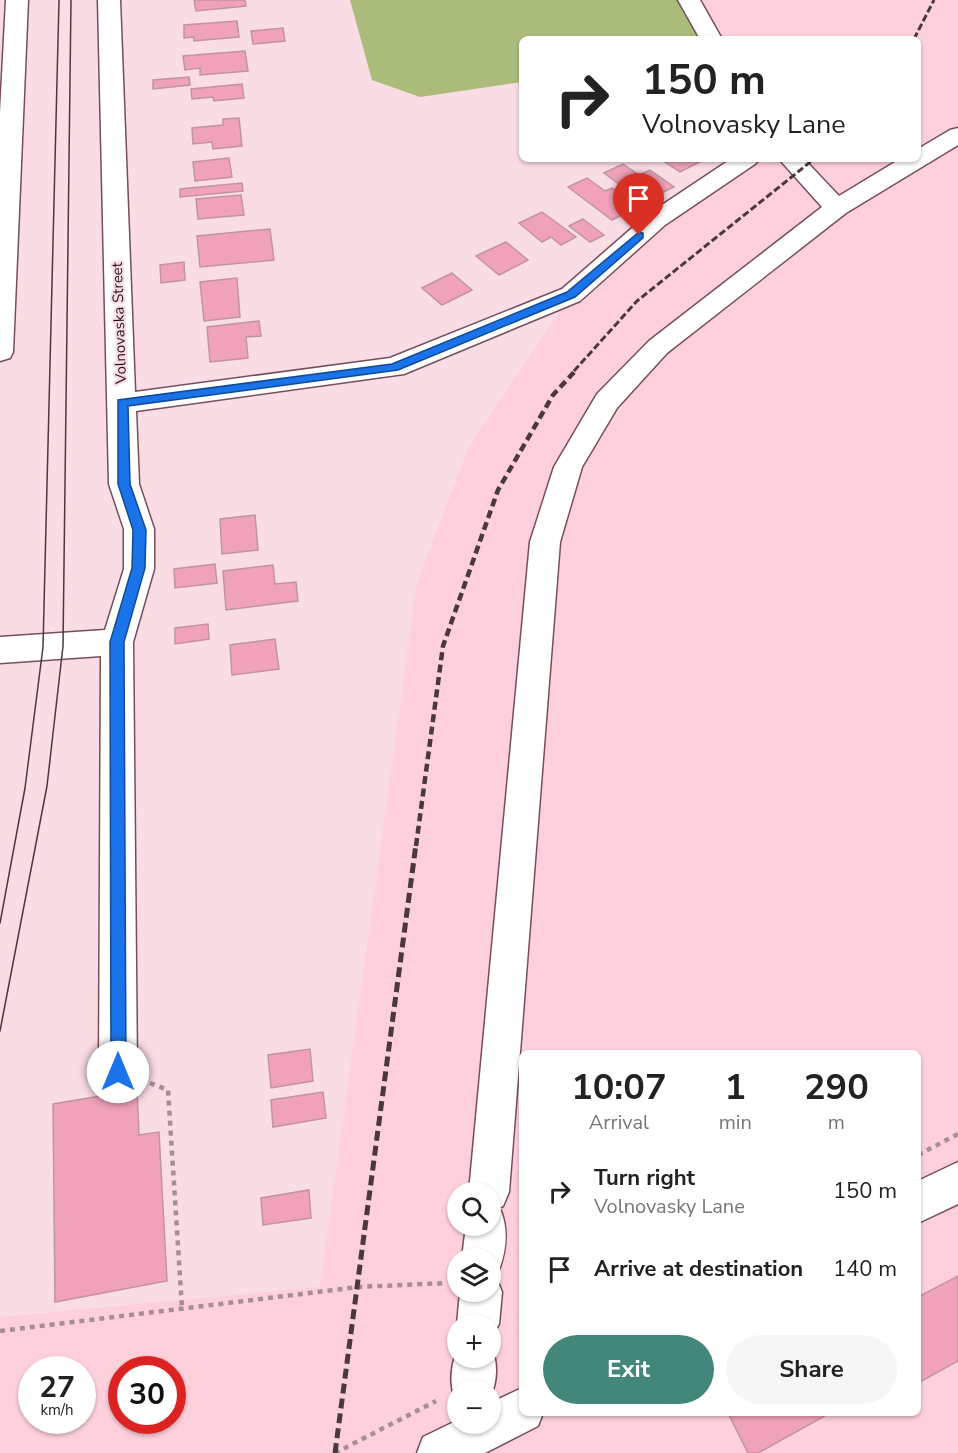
<!DOCTYPE html>
<meta charset="utf-8">
<style>
:root{--surface:#fff;--page:#f6f6f6;--text:#222;--muted:#767676;--accent:#43877b}
body{margin:0;font-family:"Nunito Sans",sans-serif;background:var(--page);color:var(--text);height:100vh;display:flex;flex-direction:column;font-size:22px;white-space:nowrap}
*{box-sizing:border-box;margin:0}
p{font-size:20px;color:var(--muted)}
.icon{flex:none;width:33px;height:33px;fill:none;stroke:currentColor;stroke-width:2;stroke-linecap:round;stroke-linejoin:round}
.map{position:relative;flex:1;overflow:hidden}
.details{position:absolute;left:519px;top:1050px;width:402px;height:366px;display:flex;flex-direction:column;background:var(--surface);border-radius:9px;box-shadow:0 2px 4px #0004}
.details>*{flex:none}
.hud{position:absolute;left:519px;top:36px;width:402px;height:126px;border-radius:9px;box-shadow:0 2px 4px #0004;background:#fff;color:var(--text);overflow:hidden}
.controls{position:absolute;left:447px;top:1182px;display:grid;gap:12px}
.controls a{display:grid;place-items:center;width:54px;height:54px;border-radius:50%;background:var(--surface);box-shadow:0 2px 4px #0004;font-size:30px}
.speed{position:absolute;left:18px;top:1356px;display:flex;gap:12px;font-size:30px;font-weight:700;text-align:center}
.speed>*{display:grid;place-content:center;width:78px;height:78px;border-radius:50%;background:var(--surface);box-shadow:0 2px 4px #0004;line-height:1}
.speed small{font-size:15px;font-weight:400}
.speed .limit{border:9px solid #d22;background:#fff;color:#111}
.pin{position:absolute;display:grid;place-items:center;width:51px;height:51px;color:#fff;margin:-62px -26px;border-radius:50% 50% 50% 0;rotate:-45deg;box-shadow:0 0 6px #0007}
.pin .icon{rotate:45deg}
.me{position:absolute;width:66px;margin:-33px;rotate:0deg;stroke-linejoin:round;filter:drop-shadow(0 0 4px #0008)}
.turn{display:flex;align-items:center;gap:21px;height:126px;padding:0 24px;font-size:27px}
.turn .icon{width:78px;height:78px;stroke-width:2.5}
.turn b{display:block;font-size:42px;line-height:51px}
.eta{display:flex;justify-content:space-evenly;align-items:center;height:102px;text-align:center}
.eta b{font-size:36px;font-weight:700;line-height:42px}
.action{display:flex;gap:12px;margin-top:auto;padding:12px 24px}
.action a{flex:1;height:69px;border-radius:36px;background:var(--accent);color:#fff;font-size:24px;font-weight:700;line-height:69px;text-align:center}
.action a+a{background:var(--page);color:var(--text)}
ul{padding:0;list-style:none}
li{display:flex;align-items:center;gap:18px;height:78px;padding:0 24px}
li div{flex:1}
li b{display:block;font-size:22px}
li em{font-style:normal}
.map>svg:first-child{display:block}
</style>
<div class="map">
<svg width="958" height="1453" viewBox="0 0 958 1453">
<rect width="100%" height="100%" fill="#fadce4"/>
<path fill="#fed0dc" fill-rule="evenodd" d="M689 0H958V1453H0V1317L320 1287 417 583 469 446 571 295 747 159H918V39H711ZM522 1053H918V1413H522ZM458 1192H490V1226H458ZM458 1258H490V1292H458ZM458 1324H490V1358H458ZM32 1370H82V1420H32ZM122 1370H172V1420H122ZM458 1390H490V1424H458Z"/>
<path fill="#abbc7a" d="M350 0H689L711 39H522V82L420 97 372 80Z"/>
<path fill="#f0a2b9" stroke="#c294a1" stroke-width="1.5" d="M194 0H245L246 6 196 11Z
M237 21 239 37 194 41V37L184 38V25Z
M283 28 285 41 253 44 251 31Z
M245 51 248 71 200 75V68L185 70 183 56Z
M189 77 190 85 153 89V80Z
M242 84 244 98 214 101 213 97 192 99 191 89Z
M239 118 242 146 213 149 212 142 193 144 192 128 223 125V119Z
M229 158 232 177 195 181 193 162Z
M660 159H702L704 160 680 172Z
M623 164 639 175 650 170 674 187 643 202 604 173Z
M587 178 605 191 612 188 638 207 612 220 568 187Z
M242 183 243 191 180 197V189Z
M241 195 244 215 198 219 196 199Z
M542 212 576 237 561 245 551 237 542 242 519 223Z
M583 219 604 235 590 242 569 226Z
M270 229 274 260 200 267 197 236Z
M506 242 528 260 499 275 476 256Z
M184 262 185 280 161 283 160 265Z
M452 273 472 290 442 305 422 288Z
M237 278 240 317 204 321 200 282Z
M259 321 261 336 246 337 248 358 210 362 207 327Z
M255 515 258 550 222 554 220 519Z
M215 564 217 583 175 588 174 569Z
M273 565 275 584 296 582 298 601 226 610 223 571Z
M208 624 209 639 175 644V628Z
M275 639 279 669 232 675 230 645Z
M310 1049 313 1081 271 1088 268 1055Z
M137 1090 139 1135 159 1132 167 1281 55 1302 53 1104Z
M323 1092 326 1118 273 1127 271 1100Z
M309 1190 311 1218 263 1225 261 1198Z
M958 1276V1361L918 1383V1297Z
M728 1413H830L758 1453H748Z"/>
<g fill="none" stroke-linecap="round" stroke-linejoin="round">
<defs>
<path id="minor" d="M98 0H120L135 392 390 358 562 289 647 215 731 159H759L755 164 665 225 580 301 404 374 136 411 139 484 154 529V569L133 642 137 1072 132 1085 118 1091 104 1085 99 1072 101 656 0 663V637L105 630 124 569V529L109 484Z
M678 0H700L722 39H700Z
M958 128V145L846 213 667 353 617 408 582 467 560 542 509 1192 503 1206 496 1209 501 1211C509 1232 506 1252 498 1273L491 1275 496 1277 502 1292 499 1324 490 1340V1324L458 1326 457 1324 460 1292H490V1258H462L466 1226H490V1192H469L530 542 554 467 597 394 649 341 822 207 779 159H804L839 196 900 159H918V149L950 130Z
M958 1162V1204L918 1223V1181Z
M490 1343C498 1361 498 1380 490 1398V1390H458L457 1405C449 1387 450 1367 458 1348V1358H490Z
M522 1388V1413H543L538 1426 485 1453H417L423 1437 458 1420V1424H490V1403Z"/>
<path id="major" d="M6 0H28L13 352 10 358 0 361V113Z"/>
</defs>
<use href="#minor" stroke="#774e5a" stroke-width="3"/>
<use href="#major" stroke="#774e5a" stroke-width="3"/>
<path stroke="#a68e94" stroke-width="4.5" stroke-dasharray="5 5" stroke-linecap="butt" d="M150 1083 168 1090 182 1308
M918 1155 958 1134
M0 1331 358 1287 446 1283
M335 1453 436 1401"/>
<use href="#minor" fill="#fff" fill-rule="evenodd"/>
<use href="#major" fill="#fff" fill-rule="evenodd"/>
<path stroke="#4a383d" stroke-width="1.5" d="M0 923 25 788 43 647 59 0
M0 1031 47 786 63 646 71 0"/>
<path stroke="#4a383d" stroke-width="3" stroke-dasharray="7 3" stroke-linecap="butt" d="M914 39 934 0
M574 371 637 301 814 159"/>
<path stroke="#4a383d" stroke-width="4.5" stroke-dasharray="8 4.5" stroke-linecap="butt" d="M416 846 443 646 498 490 553 395 576 370"/>
<path stroke="#4a383d" stroke-width="5" stroke-dasharray="10 5" stroke-linecap="butt" d="M335 1453 416 844"/>
</g>
<path fill="#1a73e8" stroke="#114b97" stroke-width="1.5" d="M639 232 643 233V238L575 297 398 370 128 406 130 484 146 530 145 568 124 642 126 1072 124 1077 118 1079 113 1077 111 1072 110 642 132 568 133 530 118 484V400L392 364 567 292Z"/>
<g text-anchor="middle" stroke-width="4.5" stroke-linejoin="round" paint-order="stroke">
<g font-size="15" fill="#26161a" stroke="#fadce4">
<text transform="translate(119 323) rotate(-92)" y="5">Volnovaska Street</text>
</g>
</g>
</svg>
<div class="controls">
<a><svg class="icon" aria-label="search" viewBox="0 0 24 24"><circle cx="10" cy="10" r="6"/><path d="M15 15l6 6"/></svg></a>
<a><svg class="icon" aria-label="layers" viewBox="0 0 24 24"><path d="M12 4l9 5-9 5-9-5zM3 14l9 5 9-5"/></svg></a>
<a>+</a>
<a>−</a>
</div>
<div class="speed"><div>27<small>km/h</small></div><div class="limit">30</div></div>
<div class="pin" style="left:639px;top:235px;background:#d93025"><svg class="icon" aria-label="arrive" viewBox="0 0 24 24"><path d="M6 21V4h12l-3 4 3 4H6"/></svg></div>
<svg class="me" style="left:118px;top:1072px" viewBox="-20 -20 40 40"><circle r="19" fill="#fff"/><path d="M0-13L10 11 0 6-10 11z" fill="#1a73e8"/></svg>
<div class="hud">
<div class="turn"><svg class="icon" aria-label="right" viewBox="0 0 24 24"><path d="M7 20v-9h11M14 6l5 5-5 5"/></svg><div><b>150 m</b>Volnovasky Lane</div></div>
</div>
<section class="details">
<div class="eta">
<div><b>10:07</b><p>Arrival</p></div>
<div><b>1</b><p>min</p></div>
<div><b>290</b><p>m</p></div>
</div>
<ul>
<li><svg class="icon" aria-label="right" viewBox="0 0 24 24"><path d="M7 20v-9h11M14 6l5 5-5 5"/></svg><div><b>Turn right</b><p>Volnovasky Lane</p></div><em>150 m</em></li>
<li><svg class="icon" aria-label="arrive" viewBox="0 0 24 24"><path d="M6 21V4h12l-3 4 3 4H6"/></svg><div><b>Arrive at destination</b></div><em>140 m</em></li>
</ul>
<div class="action"><a>Exit</a><a>Share</a></div>
</section>
</div>
